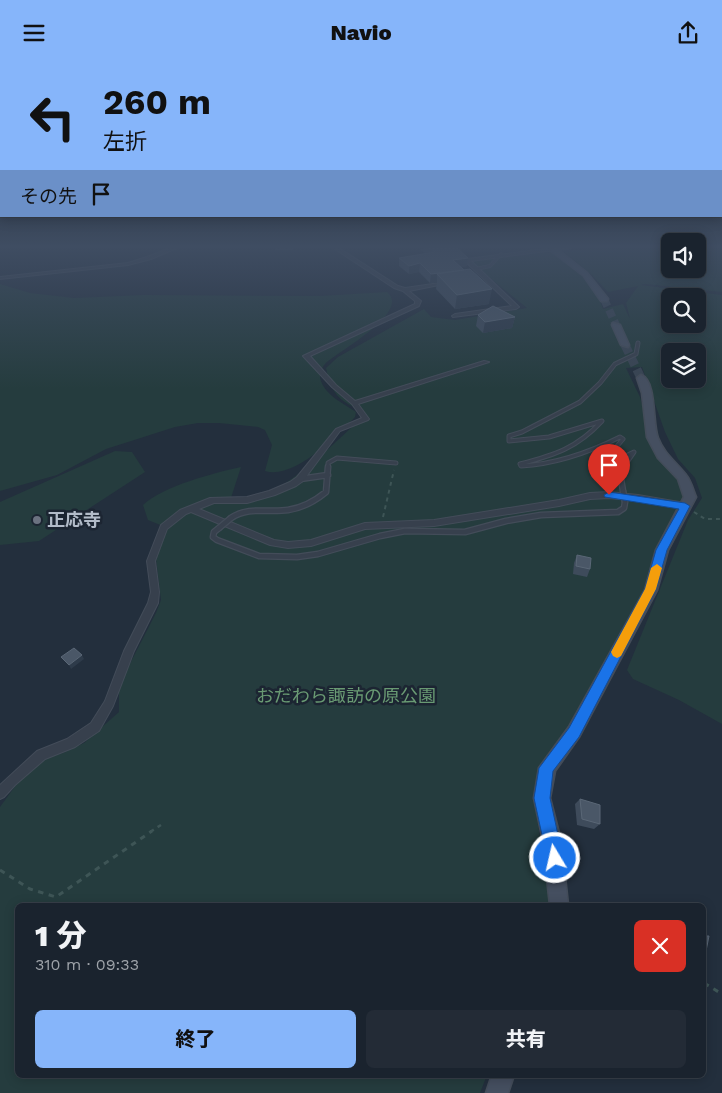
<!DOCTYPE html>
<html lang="ja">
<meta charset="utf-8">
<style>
:root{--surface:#1a232e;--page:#232b36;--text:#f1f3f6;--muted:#9fa4aa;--line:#38404a;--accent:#86b5fa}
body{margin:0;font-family:"Work Sans","Noto Sans JP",sans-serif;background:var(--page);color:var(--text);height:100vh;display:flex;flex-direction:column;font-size:19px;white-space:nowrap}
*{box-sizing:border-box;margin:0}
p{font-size:16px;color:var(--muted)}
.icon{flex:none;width:28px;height:28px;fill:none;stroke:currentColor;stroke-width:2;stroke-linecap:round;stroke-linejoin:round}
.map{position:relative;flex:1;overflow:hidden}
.sheet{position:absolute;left:15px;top:838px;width:691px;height:175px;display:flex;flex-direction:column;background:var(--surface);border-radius:8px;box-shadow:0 2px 12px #0003,0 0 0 1px var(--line)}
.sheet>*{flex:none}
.banner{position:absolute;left:0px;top:0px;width:722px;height:152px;box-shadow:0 2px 12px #0003,0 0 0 1px var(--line);background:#86b5fa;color:#111;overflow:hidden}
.fabs{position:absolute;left:661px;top:168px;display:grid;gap:10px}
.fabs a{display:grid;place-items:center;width:45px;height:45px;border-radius:8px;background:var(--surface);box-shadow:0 2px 12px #0003,0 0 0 1px var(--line);font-size:25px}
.pin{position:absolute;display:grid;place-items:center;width:42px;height:42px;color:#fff;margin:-51px -21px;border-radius:50% 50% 50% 0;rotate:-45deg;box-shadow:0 0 5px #0007}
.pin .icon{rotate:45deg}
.me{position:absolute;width:55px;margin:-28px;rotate:351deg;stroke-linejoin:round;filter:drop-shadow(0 0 4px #0008)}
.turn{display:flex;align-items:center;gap:18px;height:105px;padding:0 20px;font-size:22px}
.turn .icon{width:65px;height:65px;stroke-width:2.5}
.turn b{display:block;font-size:35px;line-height:42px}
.then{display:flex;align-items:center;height:48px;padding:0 20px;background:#0003;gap:10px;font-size:19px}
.round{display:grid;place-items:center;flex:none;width:52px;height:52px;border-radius:8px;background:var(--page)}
.summary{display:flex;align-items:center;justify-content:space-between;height:85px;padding:0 20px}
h1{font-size:30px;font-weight:800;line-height:38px}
.cta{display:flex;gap:10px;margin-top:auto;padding:10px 20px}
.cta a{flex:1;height:58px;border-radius:8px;background:var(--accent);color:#111;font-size:20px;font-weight:800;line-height:58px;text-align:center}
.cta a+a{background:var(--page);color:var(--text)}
header{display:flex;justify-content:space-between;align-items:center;height:65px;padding:0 20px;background:var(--accent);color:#111;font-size:22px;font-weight:800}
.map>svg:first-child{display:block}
</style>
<header><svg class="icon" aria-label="menu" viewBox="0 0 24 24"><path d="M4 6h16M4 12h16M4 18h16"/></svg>Navio<svg class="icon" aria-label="share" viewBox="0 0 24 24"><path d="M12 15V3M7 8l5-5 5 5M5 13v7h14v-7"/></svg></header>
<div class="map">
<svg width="722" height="1028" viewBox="0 0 722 1028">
<rect width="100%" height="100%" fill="#232f3d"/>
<path fill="#253c3e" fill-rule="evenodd" d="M618 180H670V204H698V180H722V227L645 219 641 220 722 230V659L679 635 633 614 627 605 688 455 702 433 695 413 678 394 665 367 642 302 626 303 640 332 654 387 679 414 684 429 672 480 568 667 543 697 533 730 551 836 550 840H18V1010H487L480 1028H0V742L27 705 38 696 63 688 84 678 119 647V620L156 548 161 535 156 494 168 463 148 455 143 440C163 421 214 408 241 402L229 439C275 441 331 380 364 351 356 341 354 343 345 337 333 330 329 316 326 303L338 292 424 244 431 252 455 255 527 243 473 199V196L553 187C573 203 596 219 603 244L623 239 630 254 626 238 638 221 608 227 591 209 564 187ZM670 231H698V259H670ZM670 286H698V314H670Z
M0 219 30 228 74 233 144 230 320 231 387 227C412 247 337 287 325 299 322 302 320 308 320 313 324 330 343 338 356 347L355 352C337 371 294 415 265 406L272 380 265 365 258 362 219 358H198L175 362 106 384 57 410 0 426Z
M115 386 132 387 145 407 39 476 0 480V437Z"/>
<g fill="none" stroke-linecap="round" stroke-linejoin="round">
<path stroke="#384452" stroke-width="8" stroke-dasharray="8 4" stroke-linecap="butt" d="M604 234 616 260"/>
<path stroke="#384452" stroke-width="9" stroke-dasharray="9 4.5" stroke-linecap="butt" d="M625 280 641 313"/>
<defs>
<path id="lane-far2" d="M476 204 490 201 501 189"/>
<path id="lane-far1" d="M509 376 549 372 602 356C577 383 555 390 520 399L521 401C557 399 588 388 620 372L623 374 602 399 605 401 634 387 623 403
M509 376V371L522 367 580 337 600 318 615 299 636 289 638 278
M328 403V398L337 393 396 398"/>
<path id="lane" d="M300 414 328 410
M623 426 621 414 623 402
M231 453C249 441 268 448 288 445 302 443 315 436 326 427L328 402
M219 463 214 467 213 472 217 475 259 491 297 492 318 489 380 471 405 466 465 467 506 456 541 450 618 447 624 443 625 437"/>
<path id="street" d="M178 180H184L151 194 128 200 0 214V212L128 198 147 192Z
M329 180H334L398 221 405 223 447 217 449 218 409 226 421 236 419 241 310 291 336 320 355 336 484 296 489 297 358 339 369 354 368 355 340 366 303 416 296 421 275 430 247 438H214L199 444 274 475 288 477 311 475 365 458 434 455 559 435 590 428 609 427 638 430 685 438 689 441 685 444 638 436 609 433 590 434 559 441 434 461 365 464 311 481 288 483 270 480 191 447 186 449 167 464 155 496 159 527 158 538 134 586 113 641 99 666 75 682 45 694 15 720 4 732 0 734V720L37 686 67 674 91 658 105 636 124 586 148 538 151 527 147 496 161 460 180 445 210 433 247 432 269 426 290 417 297 412 336 364 362 353 352 339 332 322 303 291 415 239V236L403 226 394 223Z
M552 183H554V185L471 196 519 242 516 244 453 252 452 251 455 249 512 241 467 198V194Z"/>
<path id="secondary" d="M568 180H584L558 185 587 208 608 234 607 236H601L583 210 549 184Z
M613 258 620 260 629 280 628 282 621 280 612 260Z
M641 310C657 316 652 359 658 373 664 389 676 397 686 410 691 416 693 425 696 432L668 485 657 525 579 672 555 706 550 733 561 776 568 840H550L543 776 534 733 539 703 569 662 645 525 656 485 684 432 678 414 658 393 647 372 642 328 637 313Z
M492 1010H514L508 1028H486Z"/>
</defs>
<use href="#lane-far2" stroke="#434c59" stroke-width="4"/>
<use href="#lane-far1" stroke="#434c59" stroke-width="5"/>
<use href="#lane" stroke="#434c59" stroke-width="7"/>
<use href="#street" stroke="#434c59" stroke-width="2"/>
<use href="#secondary" stroke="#434c59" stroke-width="3"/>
<path stroke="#3e5556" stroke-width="2" stroke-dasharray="4 4" stroke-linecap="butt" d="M694 447 705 454H722
M383 452 394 405"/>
<path stroke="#3e5556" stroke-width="2.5" stroke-dasharray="4.5 4.5" stroke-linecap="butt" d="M150 767 161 760"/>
<path stroke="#3e5556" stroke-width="3" stroke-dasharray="5.5 5.5" stroke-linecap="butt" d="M0 805 30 824 56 832 152 766
M704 918 722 929"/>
<use href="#lane-far2" stroke="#37404d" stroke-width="2.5"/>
<use href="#lane-far1" stroke="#37404d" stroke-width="3"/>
<use href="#lane" stroke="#37404d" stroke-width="4.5"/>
<use href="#street" fill="#37404d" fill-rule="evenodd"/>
<use href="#secondary" fill="#454f60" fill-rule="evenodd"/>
<defs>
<path id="lane-bridge" d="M623 426 625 437
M219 463 231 453"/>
</defs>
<use href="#lane-bridge" stroke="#434c59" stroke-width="7" stroke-linecap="butt"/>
<use href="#lane-bridge" stroke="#37404d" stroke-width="4.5"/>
</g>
<path fill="#3e4b5b" d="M275 180H293V185H275Z
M421 180H454L467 201 461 202 489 239 455 244 436 224 437 217 430 218 419 207 409 209 399 201V193L426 189 421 185Z
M478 250 515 252 512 263 483 268 476 261Z
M577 490 590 504 587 512 573 509 574 498Z
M580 734 600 759 594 764 577 760 575 739Z"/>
<path fill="#2e3b4a" d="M156 180H172L157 183Z
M468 193 467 201 453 203V195Z
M420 198 419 207 409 209V201Z
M464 205 463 213 437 209V217L430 218 431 209Z
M492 224 489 239 455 244 457 230Z
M515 252 512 263 483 268 485 257Z
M82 590 84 594 71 604 69 600Z"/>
<path fill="#4a5767" stroke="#5a6776" d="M425 180H454L468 193 453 195 464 205 431 209 420 198 409 201 399 193 435 187Z
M470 204 492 224 457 230 437 209Z
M493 241 515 252 485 257 478 250Z
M577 490 591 493 590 504 576 501Z
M74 583 82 590 69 600 61 592Z
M580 734 600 740V759L582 754Z
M704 871H709L704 896Z"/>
<linearGradient id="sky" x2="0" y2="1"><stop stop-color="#131a22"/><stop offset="0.56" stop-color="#3f4d62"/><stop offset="1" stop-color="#3f4d62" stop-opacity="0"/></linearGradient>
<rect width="722" height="324" fill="url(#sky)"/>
<path fill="#1a73e8" stroke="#114b97" d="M609 427 685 438 690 441 667 485 656 524 579 672 553 706 550 733 563 793 560 799 555 801 549 799 547 793 534 733 539 703 569 663 645 524 656 485 679 444 605 432 604 430Z"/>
<path fill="#f59e0b" d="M657 499 662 503 656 524 621 591 617 593 613 591 611 587 645 524 651 503Z"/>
<circle fill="#6b7280" stroke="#1c2532" stroke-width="2" cx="37" cy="455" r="5"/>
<g text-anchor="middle" stroke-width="5" stroke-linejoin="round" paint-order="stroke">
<g font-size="18" font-weight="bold" fill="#b2bbc8" stroke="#1c2532" text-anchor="start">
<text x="47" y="461">正応寺</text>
</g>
<g font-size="18" fill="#699a73" stroke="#1c2532">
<text x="346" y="637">おだわら諏訪の原公園</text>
</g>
</g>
</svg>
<div class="fabs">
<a><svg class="icon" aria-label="sound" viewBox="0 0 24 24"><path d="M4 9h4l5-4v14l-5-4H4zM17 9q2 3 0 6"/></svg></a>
<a><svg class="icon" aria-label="search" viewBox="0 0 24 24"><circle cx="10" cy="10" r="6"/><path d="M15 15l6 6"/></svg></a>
<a><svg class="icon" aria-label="layers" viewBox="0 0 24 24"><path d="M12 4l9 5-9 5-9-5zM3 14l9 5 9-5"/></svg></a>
</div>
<div class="pin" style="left:609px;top:430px;background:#d93025"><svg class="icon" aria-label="arrive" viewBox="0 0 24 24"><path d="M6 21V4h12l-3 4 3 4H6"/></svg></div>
<svg class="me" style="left:555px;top:793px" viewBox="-20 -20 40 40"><circle r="17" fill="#1a73e8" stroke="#fff" stroke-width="3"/><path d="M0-11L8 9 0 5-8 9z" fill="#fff"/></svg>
<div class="banner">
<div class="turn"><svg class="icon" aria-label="left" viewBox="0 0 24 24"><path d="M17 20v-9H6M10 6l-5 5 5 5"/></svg><div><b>260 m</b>左折</div></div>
<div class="then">その先<svg class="icon" aria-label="arrive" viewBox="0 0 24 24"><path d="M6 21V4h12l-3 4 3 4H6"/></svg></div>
</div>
<section class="sheet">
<div class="summary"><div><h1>1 分</h1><p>310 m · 09:33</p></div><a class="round" style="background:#d93025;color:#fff"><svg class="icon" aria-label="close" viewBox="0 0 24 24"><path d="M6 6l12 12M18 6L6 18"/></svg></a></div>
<div class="cta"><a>終了</a><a>共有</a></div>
</section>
</div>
